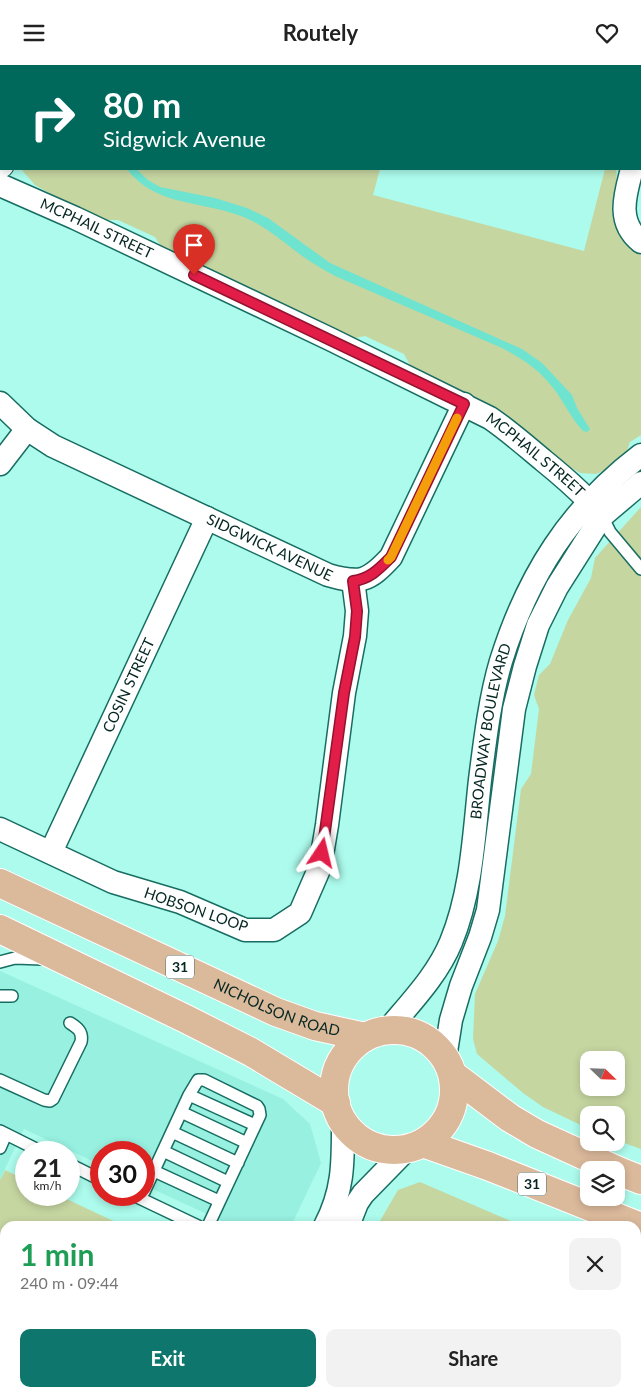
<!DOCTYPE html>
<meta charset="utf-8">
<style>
:root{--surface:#fff;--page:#f2f2f2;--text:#222;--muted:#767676;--accent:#0f766e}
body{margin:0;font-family:Lato,sans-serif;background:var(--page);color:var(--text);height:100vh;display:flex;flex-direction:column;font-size:19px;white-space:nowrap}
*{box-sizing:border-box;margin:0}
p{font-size:16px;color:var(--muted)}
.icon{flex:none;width:28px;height:28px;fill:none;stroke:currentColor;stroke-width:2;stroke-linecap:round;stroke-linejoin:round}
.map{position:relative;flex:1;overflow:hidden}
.side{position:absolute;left:0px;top:1156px;width:641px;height:176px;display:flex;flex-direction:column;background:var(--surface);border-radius:15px 15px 0 0;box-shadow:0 2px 8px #0003}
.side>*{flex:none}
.top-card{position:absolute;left:0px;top:0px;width:641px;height:105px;box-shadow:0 2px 8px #0003;background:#00695c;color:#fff;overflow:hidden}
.needle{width:32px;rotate:113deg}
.buttons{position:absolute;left:580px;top:986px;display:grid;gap:10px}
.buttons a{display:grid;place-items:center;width:45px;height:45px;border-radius:10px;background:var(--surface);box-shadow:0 2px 8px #0003;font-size:25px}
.speed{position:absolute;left:15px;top:1076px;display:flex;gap:10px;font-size:25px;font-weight:700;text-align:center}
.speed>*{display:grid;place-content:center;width:65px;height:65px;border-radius:50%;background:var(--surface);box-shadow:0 2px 8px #0003;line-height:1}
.speed small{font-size:12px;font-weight:400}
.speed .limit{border:8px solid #d22;background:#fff;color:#111}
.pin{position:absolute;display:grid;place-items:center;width:42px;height:42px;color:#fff;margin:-51px -21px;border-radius:50% 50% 50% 0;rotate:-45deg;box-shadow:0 0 5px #0007}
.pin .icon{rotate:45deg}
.me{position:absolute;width:55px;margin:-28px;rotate:10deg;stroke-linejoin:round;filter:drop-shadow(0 0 4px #0008)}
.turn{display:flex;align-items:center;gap:18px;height:105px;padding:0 20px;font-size:22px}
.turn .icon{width:65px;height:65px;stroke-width:2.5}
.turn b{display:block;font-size:35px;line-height:42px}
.round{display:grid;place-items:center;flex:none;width:52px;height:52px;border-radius:10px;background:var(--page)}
.summary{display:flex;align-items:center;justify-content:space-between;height:85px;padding:0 20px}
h1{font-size:30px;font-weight:700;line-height:38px;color:#1e9e55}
.button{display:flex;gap:10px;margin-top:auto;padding:10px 20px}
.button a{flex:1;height:58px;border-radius:10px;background:var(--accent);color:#fff;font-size:20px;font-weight:700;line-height:58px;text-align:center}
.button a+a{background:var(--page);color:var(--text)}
header{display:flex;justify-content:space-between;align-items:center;height:65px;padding:0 20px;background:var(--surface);font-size:22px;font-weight:700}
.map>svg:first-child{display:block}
</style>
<header><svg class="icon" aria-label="menu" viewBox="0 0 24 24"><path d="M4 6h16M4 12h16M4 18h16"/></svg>Routely<svg class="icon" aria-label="heart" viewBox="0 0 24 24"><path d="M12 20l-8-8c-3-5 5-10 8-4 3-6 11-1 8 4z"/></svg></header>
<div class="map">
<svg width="641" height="1332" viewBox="0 0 641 1332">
<rect width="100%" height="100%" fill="#acfbec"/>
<path fill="#97f0e0" d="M0 906 283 1034 310 1059 321 1098 291 1161H233L144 1120V1088H101V1100L24 1064 0 1114Z"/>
<path fill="#c6d6a1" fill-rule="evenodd" d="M26 0H198L199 1H26Z
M21 104H380L373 130 584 186 605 104H616C618 115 614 127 612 138 610 159 624 180 641 190V370L630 377 626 389 610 403 596 409 580 408 568 401 514 356 480 335 411 302 404 289 365 271 351 274 163 184 155 172 118 155H102L67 138 35 120Z
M641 442V1084L616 1075V1050H589V1064L543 1042 523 1028 477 989 473 974 475 929 498 876 505 851 521 724 531 709 539 644 534 630 539 610 550 599 568 555 591 513 595 493ZM589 995H616V1022H589Z
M5 1105 26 1115V1130H58L124 1161H5V1328H221L222 1332H0V1115Z
M420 1117 522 1161H377L398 1125Z
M636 1203 641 1204V1332H303V1328H636Z"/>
<path fill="#6de3d0" d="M127 104H136L148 115 160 122 215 133 247 143 268 153 330 198 522 284 542 298 572 330 577 343 590 364 587 367 583 366C569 351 562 332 549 318 536 302 519 292 502 283L335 211C326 206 317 201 308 195 287 181 266 160 241 151 202 136 154 141 127 104Z"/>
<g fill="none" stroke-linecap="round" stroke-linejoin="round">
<defs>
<path id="lane" d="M602 451 610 467 641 504
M0 897 15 893 42 894
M0 931H12
M0 1015 44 1035 50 1036 53 1034 81 977C83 967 78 963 70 958
M189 1030 255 1060
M181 1047 247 1078
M0 1066 44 1088
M172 1067 238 1098
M0 1083 6 1069
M163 1086 228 1117
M69 1099 101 1115
M154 1106 219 1136
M144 1127 189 1030 198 1015H204L257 1041 259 1044 260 1050 208 1161
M133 1130 198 1161"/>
<g id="street">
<path d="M390 0V1"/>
<path d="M640 73 641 69"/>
<path d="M632 104C625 130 616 157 641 177"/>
<path id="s1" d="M0 120 75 153 330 274 490 353C509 366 526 381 544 396 565 413 585 430 602 451"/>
<path id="s2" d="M0 338 27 364 53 381 328 510C360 519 368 517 391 492L464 339"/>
<path d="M0 399 27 364"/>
<path d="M0 764 113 817 180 837 245 865H274L300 848 320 802 327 760 344 628 355 571 357 546 353 515"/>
<path id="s3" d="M51 787 207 453"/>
<path id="s4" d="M387 966C410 938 437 911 451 877 472 826 474 769 480 715 485 675 490 633 501 596 528 510 570 444 641 390"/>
<path d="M445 993 451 955 461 921 480 872 488 845 514 644 525 601 538 560 557 522 602 451 641 418"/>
<path d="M325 1161C344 1125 343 1096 343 1057"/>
<path d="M348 1161 357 1138 363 1129 407 1084"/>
<path d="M267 1328V1332"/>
</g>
<path id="secondary" d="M13 0V1
M0 99 1 95"/>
<g id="primary">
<path id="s5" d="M0 818 276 947 315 961 365 972"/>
<path d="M0 864 186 954 251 987 336 1038"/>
<circle cx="394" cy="1025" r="60"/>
<path d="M453 1010 510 1053 537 1069 616 1105"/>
<path d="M423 1078 488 1101 641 1162"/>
<path d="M616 1105 641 1115"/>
</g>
</defs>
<use href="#lane" stroke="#176d62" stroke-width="14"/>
<use href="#street" stroke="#176d62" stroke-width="25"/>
<use href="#secondary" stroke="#176d62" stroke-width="30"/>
<use href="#primary" stroke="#fff" stroke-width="30"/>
<use href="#lane" stroke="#fff" stroke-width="11"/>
<use href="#street" stroke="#fff" stroke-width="22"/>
<use href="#secondary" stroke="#fff" stroke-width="28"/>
<use href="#primary" stroke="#dbb99b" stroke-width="28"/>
</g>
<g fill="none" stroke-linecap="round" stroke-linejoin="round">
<defs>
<path id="route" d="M194 210 464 339 391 492C379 504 370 514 353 516L357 546 355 572 344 628 322 788"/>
</defs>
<use href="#route" stroke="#92132f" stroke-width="12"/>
<use href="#route" stroke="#e11d48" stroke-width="9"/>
<path stroke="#f59e0b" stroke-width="9" d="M388 495 391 492 457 353"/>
</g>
<g text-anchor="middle" stroke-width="5" stroke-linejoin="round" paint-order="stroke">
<g fill="#fff" stroke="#506864" stroke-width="1">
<rect x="166" y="890.5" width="28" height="23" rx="4"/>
<rect x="518" y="1107.5" width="28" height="23" rx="4"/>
</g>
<g font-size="14" font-weight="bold" fill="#052722">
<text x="180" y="907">31</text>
<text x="532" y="1124">31</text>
</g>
<g font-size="15" fill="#052722" stroke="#fff">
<text dy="5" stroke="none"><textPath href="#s1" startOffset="106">MCPHAIL STREET</textPath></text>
<text dy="5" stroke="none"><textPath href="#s1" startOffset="601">MCPHAIL STREET</textPath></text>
<text dy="5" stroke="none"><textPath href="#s2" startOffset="308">SIDGWICK AVENUE</textPath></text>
<text dy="5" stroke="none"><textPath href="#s3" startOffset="184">COSIN STREET</textPath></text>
<text dy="5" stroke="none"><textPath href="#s4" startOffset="325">BROADWAY BOULEVARD</textPath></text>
<text transform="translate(196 845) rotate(19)" y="5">HOBSON LOOP</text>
<text dy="5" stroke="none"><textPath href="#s5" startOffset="304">NICHOLSON ROAD</textPath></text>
</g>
</g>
</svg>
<div class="buttons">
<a><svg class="needle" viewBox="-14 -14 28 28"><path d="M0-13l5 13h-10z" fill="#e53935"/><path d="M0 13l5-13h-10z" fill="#767676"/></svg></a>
<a><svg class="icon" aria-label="search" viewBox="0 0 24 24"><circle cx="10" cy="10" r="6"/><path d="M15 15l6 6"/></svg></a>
<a><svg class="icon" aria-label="layers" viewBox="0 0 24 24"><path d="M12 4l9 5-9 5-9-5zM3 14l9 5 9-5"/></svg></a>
</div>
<div class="speed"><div>21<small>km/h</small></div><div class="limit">30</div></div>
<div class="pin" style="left:194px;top:210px;background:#d93025"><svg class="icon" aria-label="arrive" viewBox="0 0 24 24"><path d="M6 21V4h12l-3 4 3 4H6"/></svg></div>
<svg class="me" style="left:322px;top:788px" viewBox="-20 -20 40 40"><path d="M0-17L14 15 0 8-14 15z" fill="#e11d48" stroke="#fff" stroke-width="4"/></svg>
<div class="top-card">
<div class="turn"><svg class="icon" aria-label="right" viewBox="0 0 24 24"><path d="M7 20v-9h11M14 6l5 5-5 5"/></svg><div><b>80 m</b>Sidgwick Avenue</div></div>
</div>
<section class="side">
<div class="summary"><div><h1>1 min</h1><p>240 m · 09:44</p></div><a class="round"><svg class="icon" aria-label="close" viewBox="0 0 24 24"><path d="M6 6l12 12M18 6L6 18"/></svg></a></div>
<div class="button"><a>Exit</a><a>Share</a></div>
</section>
</div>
